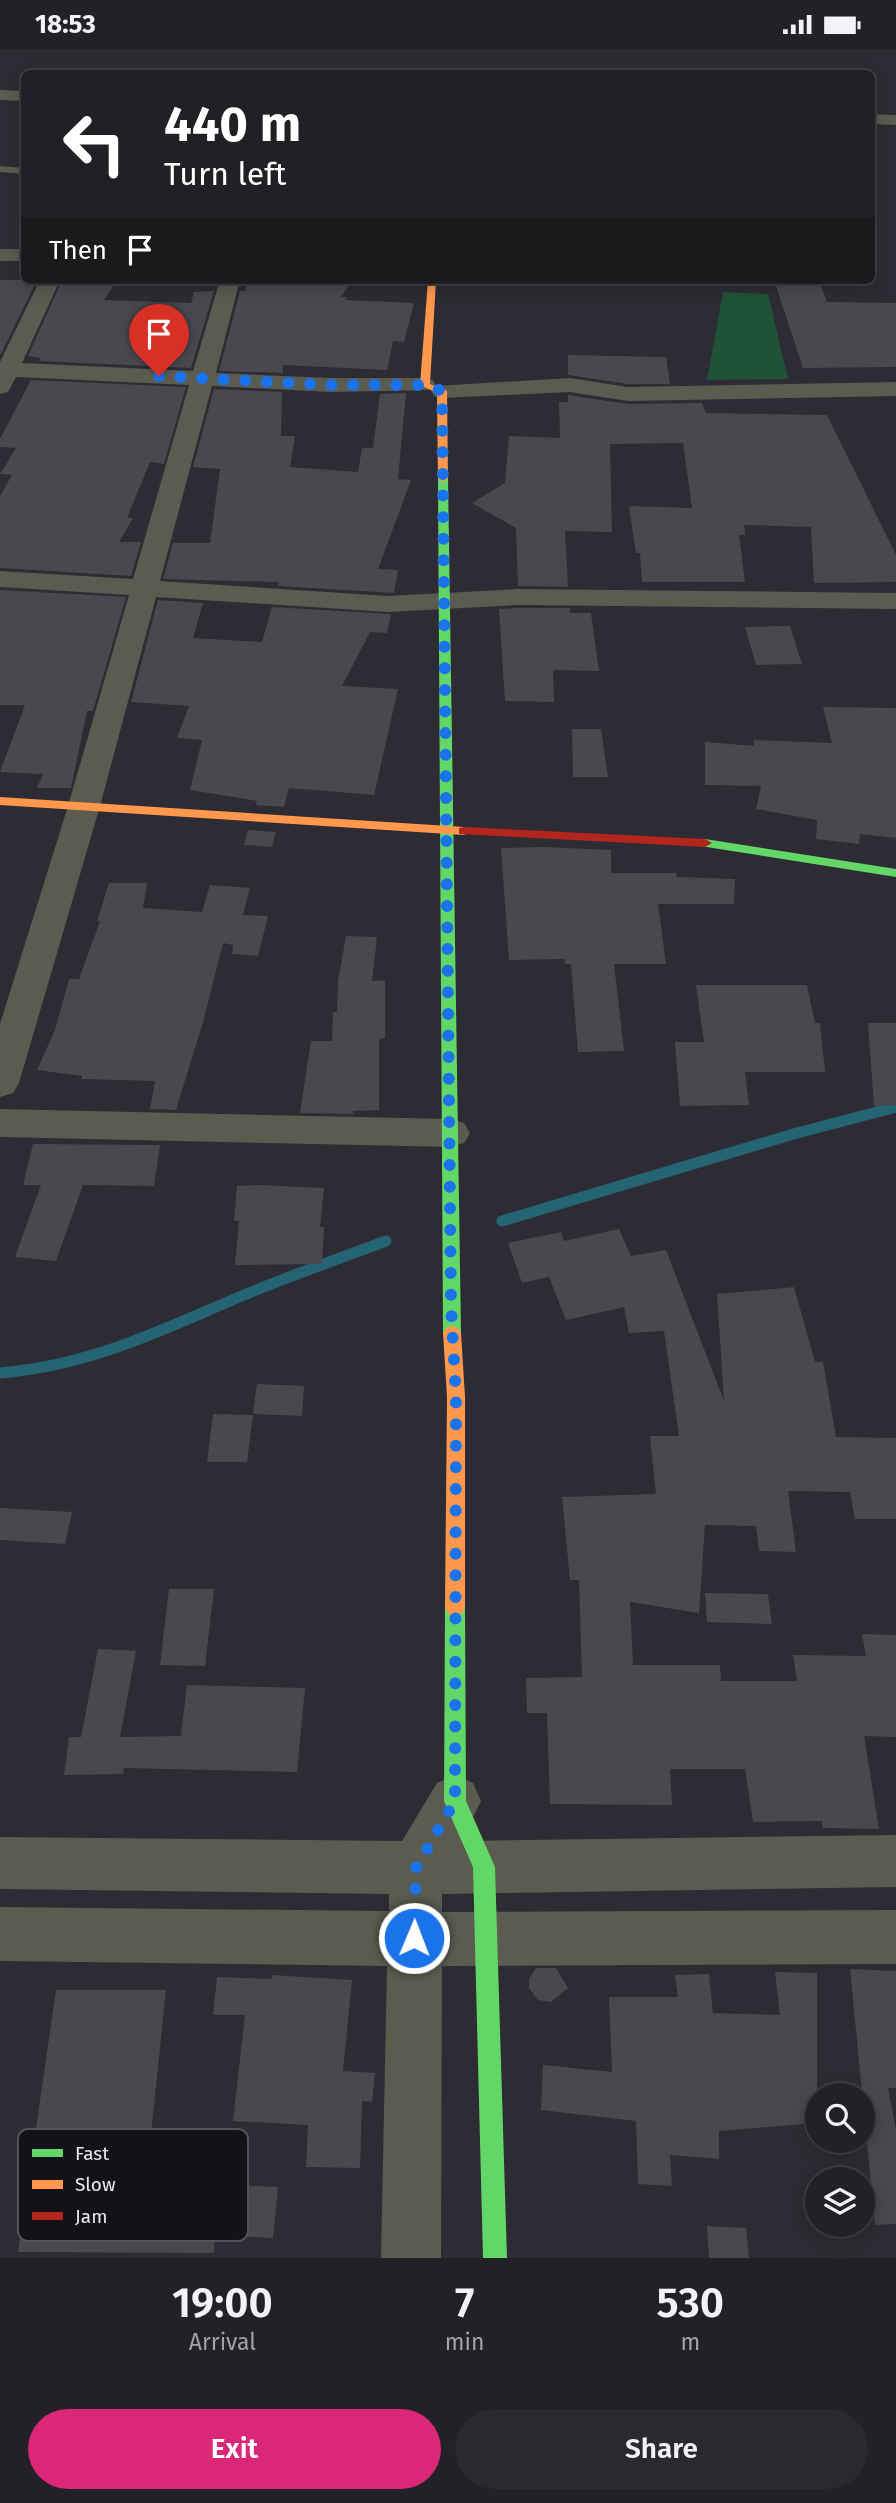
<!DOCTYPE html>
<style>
:root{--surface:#222127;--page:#2a292f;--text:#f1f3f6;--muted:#a2a3a7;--line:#3f3e44;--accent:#db2777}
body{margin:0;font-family:"Fira Sans",sans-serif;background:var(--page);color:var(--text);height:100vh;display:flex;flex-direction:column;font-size:26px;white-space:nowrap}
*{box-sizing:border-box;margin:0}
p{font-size:23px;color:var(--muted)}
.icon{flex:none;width:38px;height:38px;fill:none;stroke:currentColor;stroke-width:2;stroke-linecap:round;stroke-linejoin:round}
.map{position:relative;height:2209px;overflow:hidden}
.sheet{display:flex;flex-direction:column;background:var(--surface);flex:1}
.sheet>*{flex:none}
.guide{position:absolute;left:21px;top:21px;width:854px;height:214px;border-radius:10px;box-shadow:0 4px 18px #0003,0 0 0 2px var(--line);background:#202124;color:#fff;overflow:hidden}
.buttons{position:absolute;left:805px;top:2034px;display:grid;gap:14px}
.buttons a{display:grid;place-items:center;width:70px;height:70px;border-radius:50%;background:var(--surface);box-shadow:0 4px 18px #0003,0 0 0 2px var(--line);font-size:35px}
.pin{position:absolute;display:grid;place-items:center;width:60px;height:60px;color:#fff;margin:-72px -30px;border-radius:50% 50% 50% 0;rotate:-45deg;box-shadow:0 0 7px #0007}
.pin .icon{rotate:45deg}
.me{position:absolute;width:77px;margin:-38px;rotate:1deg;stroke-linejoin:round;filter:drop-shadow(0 0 5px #0008)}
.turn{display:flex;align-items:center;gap:24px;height:147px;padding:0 28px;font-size:32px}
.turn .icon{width:91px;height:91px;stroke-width:2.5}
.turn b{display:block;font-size:49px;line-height:60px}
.then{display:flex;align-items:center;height:66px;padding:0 28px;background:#0003;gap:14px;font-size:26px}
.eta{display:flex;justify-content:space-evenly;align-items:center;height:119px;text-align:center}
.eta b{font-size:42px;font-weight:600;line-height:49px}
.action{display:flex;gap:14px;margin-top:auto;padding:14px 28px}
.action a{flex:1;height:80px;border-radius:42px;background:var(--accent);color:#fff;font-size:28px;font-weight:600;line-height:80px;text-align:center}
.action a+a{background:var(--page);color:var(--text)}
.status{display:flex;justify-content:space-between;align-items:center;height:49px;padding:0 35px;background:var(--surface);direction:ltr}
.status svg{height:19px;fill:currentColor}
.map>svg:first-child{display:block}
</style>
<div class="status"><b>18:53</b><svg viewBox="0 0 49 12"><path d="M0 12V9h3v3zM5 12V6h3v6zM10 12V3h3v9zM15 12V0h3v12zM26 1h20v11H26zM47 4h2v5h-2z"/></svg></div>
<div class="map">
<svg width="896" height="2209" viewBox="0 0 896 2209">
<rect width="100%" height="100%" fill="#2d2c34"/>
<path fill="#205237" d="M723 243 768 245 788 330 707 331Z"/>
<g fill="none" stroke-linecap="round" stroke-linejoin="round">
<path stroke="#246473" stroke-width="11" d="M502 1172 797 1084 896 1058
M0 1324C88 1317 157 1283 237 1249 286 1228 336 1211 386 1192"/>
</g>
<path fill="#48484e" d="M0 231H37L1 305H0Z
M62 231H117L104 251 191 254 194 243 214 242 191 319 39 312 41 309 28 307Z
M263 231H352L341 248H347L345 251 414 254 404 293 393 292 387 321 283 316V324L219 322 240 242H246V235H262Z
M776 237H821L827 253 896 254V318L803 319Z
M568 306 666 308 670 335H628L568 326Z
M31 331 186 338 164 415 150 413 127 469H133L119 493H141L131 527 0 519V447L12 426 0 425 16 399 0 398V390Z
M214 340 282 343 281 387H295L290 418 358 423 362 399H373L380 345 406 344 398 430 411 431 378 520 398 521 394 544 278 537 279 533 163 530 173 494H210L220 420 193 418Z
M568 346 628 355 702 354 706 364 827 366 896 506V533L814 534 811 478 744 476 745 486H739L745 533H642L640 504H636L629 457 692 459 683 394 610 395 612 483 565 482 568 538 518 537 516 479 472 454 505 434 509 387 560 389 559 353H568Z
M0 541 126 548 93 662H87L71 739H37L43 725 0 723 25 656H0Z
M158 551 203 554 193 589 262 593 272 558 391 565 387 584 370 583 342 637 398 640 374 746 289 739 284 758 256 756 257 752 190 741 202 691 177 689 189 657 131 653Z
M518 559H570V564H591L599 622 553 621 554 653 505 652 499 560Z
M790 577 802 615 756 616 745 578Z
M823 658 896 659V789L860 785 859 795 816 790 817 771 756 760 761 737 705 736V693L754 697V691L832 694Z
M572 680H601L608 728H573Z
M248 781 276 783 272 798 244 796Z
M544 798 611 801V824H676L677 828 735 830 734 855H658L666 915H614L624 1002 578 1003 571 915H565V910L509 911 501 799Z
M109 834H147L143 859 202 863 210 836 250 839 243 866 268 867 258 907 232 905 233 896 223 894 203 973 176 1061 150 1060 155 1032 82 1030V1027L37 1021 55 981 69 930H79L100 872H97Z
M346 887 377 888 372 932 385 931V989L379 990V1061L353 1062V1065L300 1064 311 992H332L333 963H337L338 932Z
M696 936H807L815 974H820L825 1023H745L749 1056 680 1057 675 993H704Z
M868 974H896V1056L874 1057Z
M33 1095 160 1096 154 1137 83 1136 56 1212 15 1208 41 1136H23Z
M259 1136 324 1139 320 1178H324L322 1215 235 1216 239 1172H234L237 1137Z
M619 1180 631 1207 666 1201 724 1352 717 1245 794 1238 815 1313H823L836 1388 896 1389V1470H855L850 1443 788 1442 796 1503 759 1502 756 1477 705 1476 699 1564 630 1553 633 1616H720L721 1632H797L793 1606 866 1607 862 1585 896 1586V1688L864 1687 879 1780 823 1779 822 1772 753 1773 745 1720H670L672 1756 550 1755 547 1664H527L526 1629 582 1628 579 1531H570L562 1448 656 1445 650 1387H679L664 1282 629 1284 624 1258 566 1271 549 1228 522 1234 508 1194 561 1183 564 1192Z
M257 1335 304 1337 302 1367 253 1365Z
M213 1365 253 1366 247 1413H207Z
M0 1459 72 1463 65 1495 0 1491Z
M169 1540H214L205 1617 160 1616Z
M705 1544 768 1545 772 1575 707 1573Z
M98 1600 136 1602 120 1688 181 1687 187 1636 305 1639 297 1723 124 1719 123 1725 64 1726 69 1688H81Z
M536 1919H556L568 1939 551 1953 538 1951 529 1939V1930Z
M850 1920 896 1922V2039H888L896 2081V2175L875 2176Z
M775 1923 817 1924V2074L719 2082V2110L670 2106 672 2137 638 2135 636 2072 541 2061 543 2016 612 2023 609 1948H678L675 1926 709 1925 713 1964 780 1966Z
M272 1926 352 1931 343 2022 375 2024 372 2053 362 2052 360 2119 306 2118 308 2076 233 2072 245 1966H213L217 1928 272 1930Z
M56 1941H166L146 2133 278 2138 273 2189 215 2186 214 2204 18 2203Z
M707 2177 746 2179 749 2209H709Z"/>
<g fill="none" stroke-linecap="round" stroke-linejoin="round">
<path fill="#5b5b50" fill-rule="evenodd" d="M0 117 24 119V125L0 123Z"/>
<path fill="#5b5b50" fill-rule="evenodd" d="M0 41 24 42V52L0 51Z
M872 65 896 66V76L872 75Z
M0 200H24V212H0Z
M40 231H60L22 314 193 322 220 231H240L216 324 331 329H425L433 331 436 337 570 329 628 338 896 333V347L628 352 570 343 442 349 434 347 431 341 331 343 212 337 160 532 388 547 519 540 896 544V560L519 556 388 563 156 548 100 757 19 1034 13 1044 0 1048V975L68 757 129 546 0 538V522L133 530 189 336 16 328 8 343 0 345V313Z
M0 1060 451 1070 464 1074 470 1084 464 1094 451 1098 0 1088Z
M455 1726 473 1734 481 1752 461 1792 896 1786V1838L442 1845V1863L896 1861V1915L442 1917 441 2209H381L387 1917 0 1912V1858L389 1862V1845L0 1840V1788L402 1792 437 1734Z"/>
<path fill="#63d668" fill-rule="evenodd" d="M443 427 448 430 461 1284 458 1289 452 1291 446 1289 443 1284 438 430Z
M705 790 896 820V828L700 797 698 794Z
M455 1549 462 1551 465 1558 466 1752 495 1818 507 2209H483L473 1818 444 1752 445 1558 448 1551Z"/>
<path fill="#ff974d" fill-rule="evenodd" d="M428 231H436L430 335 447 342 448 430 443 433 438 430 437 344 420 336Z
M0 748 464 778 471 782 464 786 0 756Z
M452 1277 458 1279 461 1284 465 1348V1558L462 1565 455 1567 448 1565 445 1558 447 1348 443 1284 446 1279Z"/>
<path fill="#b3261e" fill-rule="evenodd" d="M464 778 705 790 712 794 705 798 459 785V779Z"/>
</g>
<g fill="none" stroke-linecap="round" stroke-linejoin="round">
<path stroke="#1a73e8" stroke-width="12" stroke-dasharray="0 21.6" d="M159 327 331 336H425L442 342 451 1257 456 1348 455 1752 416 1819 414 1889"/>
</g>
<rect x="18" y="2080" width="230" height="112" rx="10" fill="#131219" stroke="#53525a" stroke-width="2"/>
<rect x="32" y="2100" width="31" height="8" fill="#63d668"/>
<rect x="32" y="2131" width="31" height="9" fill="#ff974d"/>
<rect x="32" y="2163" width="31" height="8" fill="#b3261e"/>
<g font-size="19" fill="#e9e9f3">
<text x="75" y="2111">Fast</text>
<text x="75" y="2142">Slow</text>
<text x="75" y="2174">Jam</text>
</g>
</svg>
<div class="buttons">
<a><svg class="icon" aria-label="search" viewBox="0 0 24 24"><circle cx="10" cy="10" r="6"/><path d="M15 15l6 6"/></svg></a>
<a><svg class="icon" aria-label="layers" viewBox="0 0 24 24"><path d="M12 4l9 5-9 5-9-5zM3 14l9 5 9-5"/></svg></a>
</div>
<div class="pin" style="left:159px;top:327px;background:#d93025"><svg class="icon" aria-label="arrive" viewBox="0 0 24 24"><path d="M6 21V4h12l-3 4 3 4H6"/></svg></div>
<svg class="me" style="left:414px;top:1889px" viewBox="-20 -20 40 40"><circle r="17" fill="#1a73e8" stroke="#fff" stroke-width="3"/><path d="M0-11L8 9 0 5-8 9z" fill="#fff"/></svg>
<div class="guide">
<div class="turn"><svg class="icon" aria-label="left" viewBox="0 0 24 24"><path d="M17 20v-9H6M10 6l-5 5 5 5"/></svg><div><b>440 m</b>Turn left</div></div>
<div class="then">Then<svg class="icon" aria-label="arrive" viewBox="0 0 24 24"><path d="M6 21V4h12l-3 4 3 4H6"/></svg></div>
</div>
</div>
<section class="sheet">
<div class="eta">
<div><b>19:00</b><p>Arrival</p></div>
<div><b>7</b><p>min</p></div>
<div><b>530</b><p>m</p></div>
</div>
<div class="action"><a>Exit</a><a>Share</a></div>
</section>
